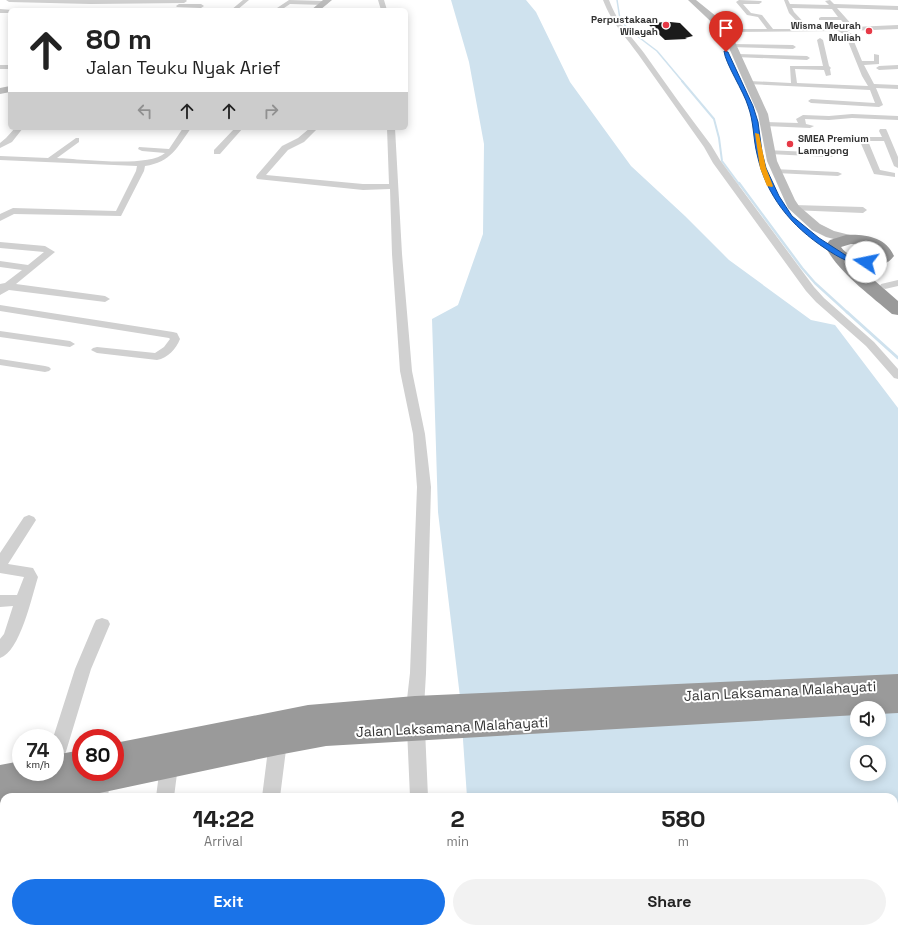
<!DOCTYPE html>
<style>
:root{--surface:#fff;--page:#f2f2f2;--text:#222;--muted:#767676;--accent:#1a73e8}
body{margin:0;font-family:"Space Grotesk",sans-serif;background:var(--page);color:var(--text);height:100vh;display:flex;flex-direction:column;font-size:15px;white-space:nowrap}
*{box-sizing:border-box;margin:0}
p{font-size:13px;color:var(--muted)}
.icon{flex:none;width:22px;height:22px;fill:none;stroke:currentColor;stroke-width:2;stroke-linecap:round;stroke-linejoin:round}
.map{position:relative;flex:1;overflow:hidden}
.panel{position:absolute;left:0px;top:793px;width:898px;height:140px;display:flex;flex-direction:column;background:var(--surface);border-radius:12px 12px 0 0;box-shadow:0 2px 10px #0003}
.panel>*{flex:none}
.hud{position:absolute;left:8px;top:8px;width:400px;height:122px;border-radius:6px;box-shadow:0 2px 10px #0003;background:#fff;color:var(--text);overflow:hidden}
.tools{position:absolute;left:850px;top:701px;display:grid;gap:8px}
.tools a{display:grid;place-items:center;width:36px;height:36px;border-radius:50%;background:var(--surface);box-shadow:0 2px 10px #0003;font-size:20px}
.speed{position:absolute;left:12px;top:729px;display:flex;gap:8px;font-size:20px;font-weight:700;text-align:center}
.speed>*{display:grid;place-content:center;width:52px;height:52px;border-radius:50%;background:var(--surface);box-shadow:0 2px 10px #0003;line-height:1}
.speed small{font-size:10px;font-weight:400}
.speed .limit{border:6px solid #d22;background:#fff;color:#111}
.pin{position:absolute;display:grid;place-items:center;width:34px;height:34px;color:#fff;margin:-41px -17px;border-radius:50% 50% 50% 0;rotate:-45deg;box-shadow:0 0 4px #0007}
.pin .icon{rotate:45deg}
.me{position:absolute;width:44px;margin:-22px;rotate:281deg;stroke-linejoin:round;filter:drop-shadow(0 0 3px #0008)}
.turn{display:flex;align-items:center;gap:14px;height:84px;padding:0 12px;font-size:18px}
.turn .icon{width:52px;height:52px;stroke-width:2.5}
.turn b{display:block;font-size:28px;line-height:34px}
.lanes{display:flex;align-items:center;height:38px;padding:0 12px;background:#0003;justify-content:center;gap:20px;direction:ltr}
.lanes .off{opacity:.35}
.eta{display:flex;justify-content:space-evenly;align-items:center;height:68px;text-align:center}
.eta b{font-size:24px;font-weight:800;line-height:28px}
.action{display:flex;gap:8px;margin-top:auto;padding:8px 12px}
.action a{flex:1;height:46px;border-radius:24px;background:var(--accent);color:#fff;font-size:16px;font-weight:800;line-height:46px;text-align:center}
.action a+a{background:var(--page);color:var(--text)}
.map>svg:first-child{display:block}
</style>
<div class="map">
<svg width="898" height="933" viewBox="0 0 898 933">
<rect width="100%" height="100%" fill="#fff"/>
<path fill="#cfe2ee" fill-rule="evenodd" d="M451 0H526L536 12 570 82 631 166 685 216 729 260 811 320 835 325 898 408V933H477V929H894V797H467L460 697 438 512 432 319 458 305 483 234 484 144 469 62ZM857 708H879V730H857ZM857 752H879V774H857Z"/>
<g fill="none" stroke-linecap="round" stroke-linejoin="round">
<path stroke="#cfe2ee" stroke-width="1.5" d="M617 0 620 19 628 29 657 51 683 82"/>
<path stroke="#cfe2ee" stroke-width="2" d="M682 81 714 119 719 138 722 161 739 184"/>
<path stroke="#cfe2ee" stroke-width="2.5" d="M739 183 802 268 815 283 848 313"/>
<path stroke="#cfe2ee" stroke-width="3" d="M847 312 898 358"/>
</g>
<path fill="#1a1a1a" d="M670 22 680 23 693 36 685 38 687 39 665 40 647 23Z"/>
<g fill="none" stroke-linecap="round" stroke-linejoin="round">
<path fill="#d0d0d0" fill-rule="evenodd" d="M6 0H186L187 1 184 3 91 4 9 2Z
M243 0H249L237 10H231Z
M289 0 325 1 328 3 325 5 290 4 281 10H274Z
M378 0H384L387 10H381Z
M603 0H609C618 24 629 33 644 53 666 84 688 115 711 145L720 160 814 287 824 298 874 342 898 369V379L894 378 866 346 816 302 806 291 713 163 704 147C682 116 660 85 638 54 623 33 613 25 603 0Z
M739 0 761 1 762 2 759 4H743L751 13 762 15 773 29H804L789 13 784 0H788L790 4 829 5 825 1 830 0 834 4 898 6V10L837 8 854 27 898 25V29L847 31 855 36 853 39 862 61H874V54L879 55V64L864 65 874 84 898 85V89L876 88 883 105 879 107 811 103 808 101 811 99 875 103 870 90 747 84 746 83 749 81 791 83 790 66H823L817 40 820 38 823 40 829 66 831 68 830 69 831 75 826 76 824 70 795 69 797 83 868 86 862 76 847 39 849 37 838 31 724 32V30L726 29H767L758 17 747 15 736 2ZM792 8 832 9 838 17H821L819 18V20H841L848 28 810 29 794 12Z
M179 4H201L204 6 201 8 177 7 176 6Z
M0 9 12 10H10V13H0Z
M733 44 793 45 796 47 793 49 731 47 730 46Z
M738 54 807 56 810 58 807 60 736 57 735 56Z
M0 65H10V69H0Z
M898 65V69L879 70 876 68 879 66Z
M852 114 898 116V120L852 118 829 120 805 119 806 124 814 126 810 128 765 126 761 124 765 122 798 123 796 119 803 115 829 116Z
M15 128H23L12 142 0 148V143L6 138Z
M183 128H191C177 148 171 162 145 166L144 171 121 216 14 214 0 221V214L13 208 116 211 136 171 137 166 0 160V156L48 158 76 138H79V142L57 158C81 159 148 168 165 153L142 151 138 149 139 147 169 149Z
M235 128H243L220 154H214V150Z
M310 128H318L304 142 288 150 266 175 363 184H389L387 128H395L402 254 412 371 425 434 431 487 426 673 424 708 421 713 415 715 409 713 406 708 410 673 417 487 413 434 400 371 392 254 390 189 363 190 257 179 256 177 257 175 282 146 298 138Z
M880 129H886L887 131 898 157V168L894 166 884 141H868L880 170 895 173V177L874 174 859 139 863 137H882L879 131Z
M766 150 831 153 835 155 831 157 769 154H766Z
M773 169 838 172 842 174 838 176 776 173H773Z
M794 205 863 207 867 210 863 213 791 210 790 208Z
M0 242 45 246 55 252 16 284 105 296 110 299 105 302 9 290 0 295V284L5 283 22 270 0 267V261L28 265 44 252 0 248Z
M898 280V286L885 289 880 286 881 284Z
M0 305 173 332 177 333 180 339C176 349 168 358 157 360L97 353 91 350 93 348 97 347 155 353 164 347 170 339 169 338 0 311Z
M0 331 70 341 75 344 70 347 0 337Z
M0 359 45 366 49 367 51 369 49 371 45 372 0 365Z
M29 515 34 517 36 520 8 564 33 568 38 577C32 596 20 652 0 658V639L4 634 13 606 0 607V595H17L24 577 0 573V553L24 517Z
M102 618 108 620 110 624 91 669 64 758 61 763 55 766V738H53L75 669 94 624 96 620Z
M416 722 422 724 425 729 428 797H410L407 729 410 724Z
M278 735 284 737 287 742 280 797H262L269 742 272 737Z
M169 758 175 760 178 766 174 797H156L160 766 163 760Z
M101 772 107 774 110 780 108 797H90L92 780 95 774Z
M73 929H93L92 933H72Z
M264 929H319L318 933H263Z
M416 929H436V933H416Z"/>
<path fill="#bdbdbd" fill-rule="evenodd" d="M323 0H332L320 10H311Z
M688 0H696L722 21 730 31 768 114 777 161 795 200 799 206 820 224 834 231 858 237 859 240 858 243 853 244 826 237 812 230 788 208 767 161 758 114 722 32Z
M10 86V92L0 94V88Z"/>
<path fill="#9a9a9a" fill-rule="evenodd" d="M846 235C865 234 886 237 894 256 886 267 871 269 858 266L898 301V315L892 314C870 295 838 272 825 246L830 240ZM851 244C861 245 873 245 878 255 868 262 847 257 841 247Z
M898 674V713L879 714V708H857V715L326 746 278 755 81 797H4V808L0 805V765L21 761V772H55V755L81 750V772H115V743L308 705 415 696Z"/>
</g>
<path fill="#1a73e8" stroke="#114b97" d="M724 51 728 52 753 106 758 122 762 152 766 168 779 196 792 216 819 238 847 256 868 261V264C853 266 838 257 826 249 791 226 766 196 757 154 753 138 754 122 748 106 744 92 725 63 724 51Z"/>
<path fill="#f59e0b" d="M755 133 759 134 766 168 773 186 772 187 767 186 760 168Z"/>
<g fill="#e63946" stroke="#fff" stroke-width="1.5">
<circle cx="666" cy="25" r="4"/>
<circle cx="869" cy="31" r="4"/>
<circle cx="790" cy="144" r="4"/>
</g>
<g text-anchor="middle" stroke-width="4" stroke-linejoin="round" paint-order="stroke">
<g font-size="10" font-weight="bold" fill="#333" stroke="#fff" text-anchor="end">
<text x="658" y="23">Perpustakaan<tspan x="658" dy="12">Wilayah</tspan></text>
<text x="861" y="29">Wisma Meurah<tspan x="861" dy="12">Muliah</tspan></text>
<text x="798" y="142" text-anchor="start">SMEA Premium<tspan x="798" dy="12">Lamnyong</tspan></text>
</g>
<g font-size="14" fill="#333" stroke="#fff">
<text transform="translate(780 691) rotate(-3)" y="5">Jalan Laksamana Malahayati</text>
<text transform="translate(452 727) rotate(-3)" y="5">Jalan Laksamana Malahayati</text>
</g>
</g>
</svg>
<div class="tools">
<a><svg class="icon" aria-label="sound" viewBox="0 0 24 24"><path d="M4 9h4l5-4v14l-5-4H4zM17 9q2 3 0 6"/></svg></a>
<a><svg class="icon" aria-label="search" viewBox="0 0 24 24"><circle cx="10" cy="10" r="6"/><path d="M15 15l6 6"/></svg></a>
</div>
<div class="speed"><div>74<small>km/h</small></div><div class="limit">80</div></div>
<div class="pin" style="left:726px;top:52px;background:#d93025"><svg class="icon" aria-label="arrive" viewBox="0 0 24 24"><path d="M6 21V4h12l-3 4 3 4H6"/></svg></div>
<svg class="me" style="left:866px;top:262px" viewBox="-20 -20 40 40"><circle r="19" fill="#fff"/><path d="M0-13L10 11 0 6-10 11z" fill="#1a73e8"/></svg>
<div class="hud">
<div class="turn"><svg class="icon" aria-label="ahead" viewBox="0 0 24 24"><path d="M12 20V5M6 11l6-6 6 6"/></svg><div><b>80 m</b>Jalan Teuku Nyak Arief</div></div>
<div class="lanes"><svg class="icon off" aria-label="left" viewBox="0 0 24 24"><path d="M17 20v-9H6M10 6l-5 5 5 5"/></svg><svg class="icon" aria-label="ahead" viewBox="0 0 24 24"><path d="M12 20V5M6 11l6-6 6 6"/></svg><svg class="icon" aria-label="ahead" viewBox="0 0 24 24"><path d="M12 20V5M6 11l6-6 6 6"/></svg><svg class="icon off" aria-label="right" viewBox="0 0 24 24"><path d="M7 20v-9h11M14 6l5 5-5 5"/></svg></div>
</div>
<section class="panel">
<div class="eta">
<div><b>14:22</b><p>Arrival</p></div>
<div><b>2</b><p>min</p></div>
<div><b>580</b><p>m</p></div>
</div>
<div class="action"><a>Exit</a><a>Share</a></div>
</section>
</div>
